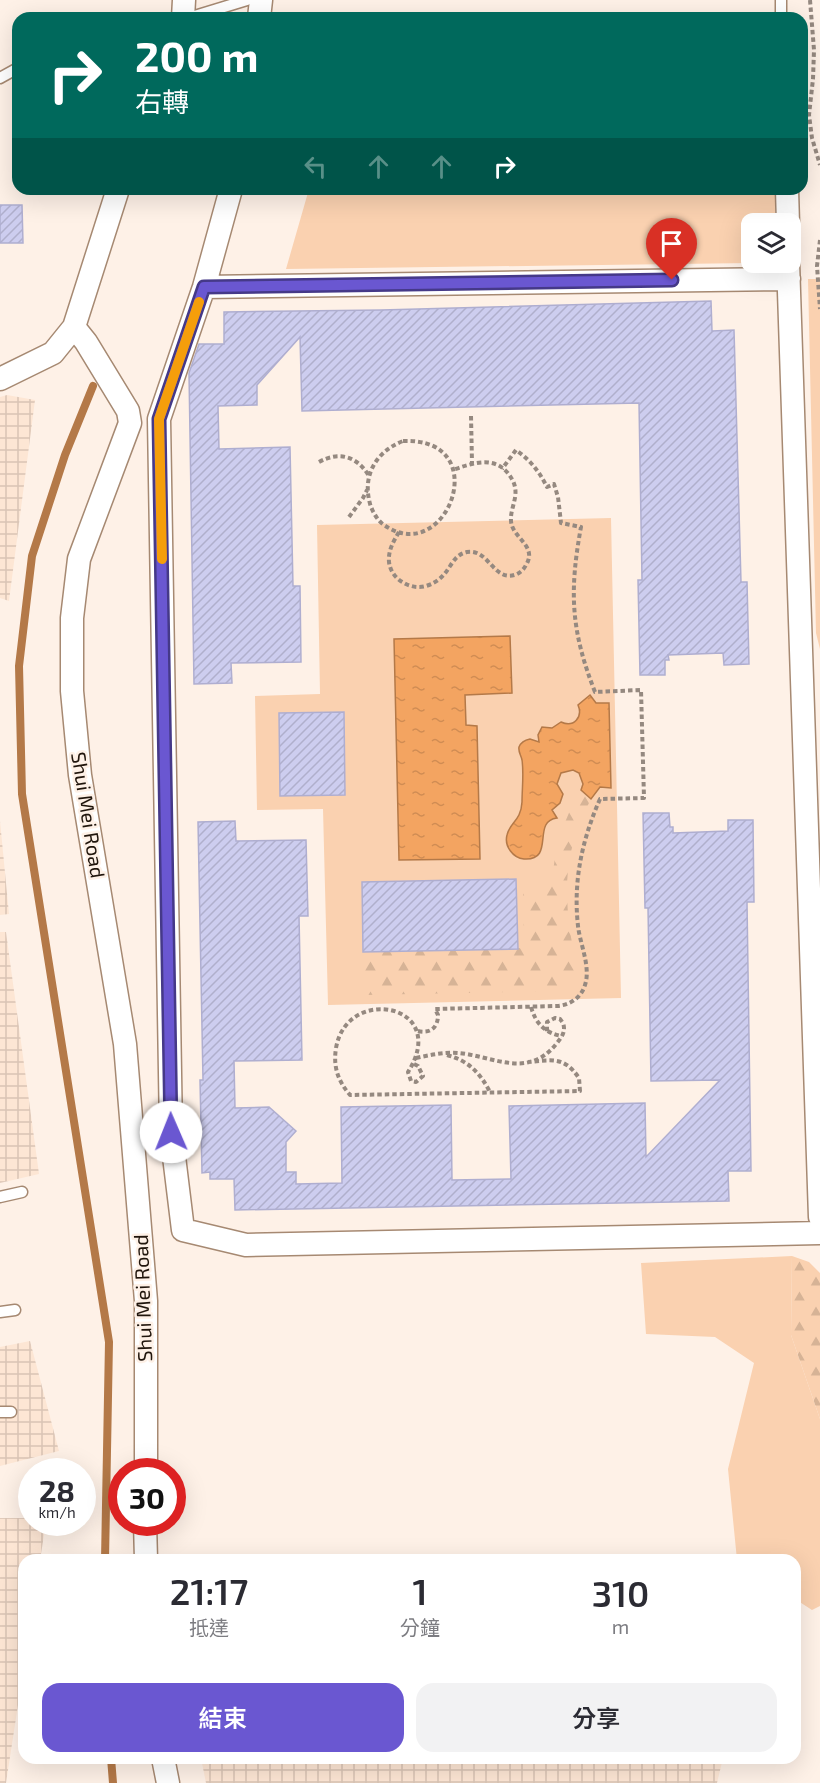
<!DOCTYPE html>
<html lang="zh-TW">
<meta charset="utf-8">
<style>
:root{--surface:#fff;--page:#f2f2f3;--text:#2b2b33;--muted:#7c7c81;--accent:#6a57d1}
body{margin:0;font-family:"Exo 2","Noto Sans TC",sans-serif;background:var(--page);color:var(--text);height:100vh;display:flex;flex-direction:column;font-size:22px;white-space:nowrap}
*{box-sizing:border-box;margin:0}
p{font-size:20px;color:var(--muted)}
.icon{flex:none;width:33px;height:33px;fill:none;stroke:currentColor;stroke-width:2;stroke-linecap:round;stroke-linejoin:round}
.map{position:relative;flex:1;overflow:hidden}
.details{position:absolute;left:18px;top:1554px;width:783px;height:210px;display:flex;flex-direction:column;background:var(--surface);border-radius:18px;box-shadow:0 6px 24px #0002}
.details>*{flex:none}
.hud{position:absolute;left:12px;top:12px;width:796px;height:183px;border-radius:18px;box-shadow:0 6px 24px #0002;background:#00695c;color:#fff;overflow:hidden}
.controls{position:absolute;left:741px;top:213px;display:grid;gap:12px}
.controls a{display:grid;place-items:center;width:60px;height:60px;border-radius:12px;background:var(--surface);box-shadow:0 6px 24px #0002;font-size:30px}
.speed{position:absolute;left:18px;top:1458px;display:flex;gap:12px;font-size:30px;font-weight:700;text-align:center}
.speed>*{display:grid;place-content:center;width:78px;height:78px;border-radius:50%;background:var(--surface);box-shadow:0 6px 24px #0002;line-height:1}
.speed small{font-size:15px;font-weight:400}
.speed .limit{border:9px solid #d22;background:#fff;color:#111}
.pin{position:absolute;display:grid;place-items:center;width:51px;height:51px;color:#fff;margin:-62px -26px;border-radius:50% 50% 50% 0;rotate:-45deg;box-shadow:0 0 6px #0007}
.pin .icon{rotate:45deg}
.me{position:absolute;width:66px;margin:-33px;rotate:359deg;stroke-linejoin:round;filter:drop-shadow(0 0 4px #0008)}
.turn{display:flex;align-items:center;gap:21px;height:126px;padding:0 24px;font-size:27px}
.turn .icon{width:78px;height:78px;stroke-width:2.5}
.turn b{display:block;font-size:42px;line-height:51px}
.lanes{display:flex;align-items:center;height:57px;padding:0 24px;background:#0003;justify-content:center;gap:30px;direction:ltr}
.lanes .off{opacity:.35}
.eta{display:flex;justify-content:space-evenly;align-items:center;height:102px;text-align:center}
.eta b{font-size:36px;font-weight:600;line-height:42px}
.action{display:flex;gap:12px;margin-top:auto;padding:12px 24px}
.action a{flex:1;height:69px;border-radius:18px;background:var(--accent);color:#fff;font-size:24px;font-weight:600;line-height:69px;text-align:center}
.action a+a{background:var(--page);color:var(--text)}
.map>svg:first-child{display:block}
</style>
<div class="map">
<svg width="820" height="1783" viewBox="0 0 820 1783">
<defs>
<pattern id="industrial-grid" width="8" height="8" patternUnits="userSpaceOnUse" patternTransform="scale(1.5)"><rect width="8" height="8" fill="#fde6d4"/><path d="M0 4h8M4 0v8" fill="none" stroke="#d9c4b5"/></pattern>
<pattern id="forest-firs" width="22" height="20" patternUnits="userSpaceOnUse" patternTransform="scale(1.5)"><rect width="22" height="20" fill="#fad1b0"/><path d="M5 1l3.5 6h-7zM16 11l3.5 6h-7z" fill="#d6b396"/></pattern>
<pattern id="water-ripples" width="26" height="14" patternUnits="userSpaceOnUse" patternTransform="scale(1.5)"><rect width="26" height="14" fill="#f3a461"/><path d="M2 4q2-2 4 0t4 0M15 11q2-2 4 0t4 0" fill="none" stroke="#d08c53"/></pattern>
<pattern id="building-hatch" width="6" height="6" patternUnits="userSpaceOnUse" patternTransform="scale(1.5)"><rect width="6" height="6" fill="#cdcdef"/><path d="M-1 1l2-2M0 6l6-6M5 7l2-2" fill="none" stroke="#b0afcc"/></pattern>
</defs>
<rect width="100%" height="100%" fill="#fef1e7"/>
<path fill="url(#industrial-grid)" d="M7 395 35 400 9 601 0 598V397Z
M0 821 9 914 0 915Z
M0 932H6L39 1174 0 1183Z
M30 1341 59 1451 0 1466V1347Z
M0 1518H31L32 1522 46 1523 40 1560H24V1666L6 1783H0Z
M201 1758H723L717 1783H206Z"/>
<path fill="#fad1b0" d="M309 189H775V223L752 224V262L753 263H752L286 269Z
M808 279H820V649L816 633Z
M611 518 621 998 328 1005 323 809 257 810 255 696 320 694 317 525Z
M792 1256 791 1335 820 1419V1606L812 1610 795 1599V1560H737L728 1469 754 1363 715 1337 646 1334 641 1263Z"/>
<path fill="url(#forest-firs)" d="M581 790 591 799C568 844 564 875 569 925 571 939 577 963 573 976 571 984 563 988 556 991L364 995 363 952 524 948 523 885 552 884C554 849 563 820 581 790Z
M792 1256 809 1262 820 1273V1419L791 1335Z"/>
<path fill="url(#water-ripples)" stroke="#b47948" stroke-width="1.5" d="M510 636 512 693 465 695 466 725 477 726 480 859 399 860 394 639Z
M590 695 596 703H609L611 788 600 787 591 799 581 790 583 784 579 773 573 770 561 773 557 784 563 794 560 803 552 810 557 818C531 821 556 861 524 859 513 858 504 846 507 835 510 822 521 821 522 802 522 789 524 773 522 760 521 755 518 752 519 747 521 742 525 740 530 739L539 742 538 735 542 727 552 728 561 722C574 728 583 717 578 705Z"/>
<g fill="none" stroke-linecap="round" stroke-linejoin="round">
<path stroke="#b47948" stroke-width="8" d="M93 386 65 455 32 556 19 666 22 794 109 1342 105 1560
M111 1758 113 1783"/>
</g>
<path fill="url(#building-hatch)" stroke="#afaed0" stroke-width="1.5" d="M0 205H22L23 243H0Z
M711 301 712 331 734 330 741 582H747L749 664 724 665 723 653 668 655 669 660H665V675H640L638 580H642L639 403 302 411 300 337 257 385V405L218 406 219 449 290 447 293 586H300L301 662 231 663 232 683 194 684 189 373 199 344H224V312L381 310Z
M344 712 345 795 280 796 279 713Z
M643 813H669L670 827H673V833L728 831V820H753L754 902H747L751 1171H728L729 1201 235 1210 234 1179H210V1172L202 1173 200 1080H203L198 822 235 821 236 841 306 840 308 916H299L302 1060 234 1061 235 1108 269 1107 296 1131 286 1142V1172H296V1184L342 1183 341 1107 451 1105 452 1180 511 1179 509 1106 645 1103 646 1157 720 1080 651 1081 648 908H645Z
M516 879 518 949 363 952 362 882Z"/>
<g fill="none" stroke-linecap="round" stroke-linejoin="round">
<defs>
<path id="lane" d="M781 0V18
M188 18 247 0
M0 78 18 68
M0 1197 22 1192
M0 1312 15 1310
M0 1412H11"/>
<path id="street" d="M183 18 184 0
M259 18 261 0
M231 189 204 287 159 419 171 1132 183 1230 246 1245 820 1233
M787 189 788 224
M788 262 820 1217
M204 287 789 279
M74 327 86 342 128 411 130 423 79 559 72 618V691L80 775 125 1044 146 1301V1472
M0 379 53 353 74 327 118 189
M145 1522 146 1560
M163 1758 168 1783"/>
</defs>
<use href="#lane" stroke="#a68972" stroke-width="13"/>
<use href="#street" stroke="#a68972" stroke-width="25"/>
<path stroke="#958980" stroke-width="4" stroke-dasharray="4.5 3" stroke-linecap="butt" d="M810 0 814 50 813 79 809 115 812 138 820 165
M820 240 817 266 820 309
M471 416 472 463
M403 441C496 437 447 569 384 525 378 521 374 514 371 507 361 477 375 452 403 441Z
M319 462C339 451 357 456 369 476
M349 517 363 498 367 490
M399 532C393 542 388 551 389 562 390 571 396 579 404 583 411 587 419 588 426 586 452 578 448 556 467 552 489 548 494 584 517 574 521 572 524 569 526 565 538 546 512 538 511 521 510 507 520 496 513 481 499 454 475 462 453 470
M531 1007C536 1024 545 1033 562 1036
M418 1031C431 1034 438 1027 438 1015L435 1009 557 1006C570 1005 581 998 585 985 591 967 580 944 578 926 573 881 582 840 600 799L644 798 641 690 595 692C571 631 569 592 581 527L561 523 558 497 554 484 547 487C539 471 530 460 516 450L502 469
M447 1055C469 1061 480 1073 490 1092
M416 1058C430 1055 444 1052 458 1053 494 1056 528 1080 557 1043 562 1037 566 1031 563 1023L560 1019 555 1018 547 1022V1032
M414 1064 418 1066 423 1076 416 1082 411 1081 408 1072C451 1004 347 984 336 1048 333 1067 338 1081 350 1095L580 1091 579 1078C564 1056 552 1060 528 1062"/>
<use href="#lane" stroke="#fff" stroke-width="10"/>
<use href="#street" stroke="#fff" stroke-width="22"/>
</g>
<g fill="none" stroke-linecap="round" stroke-linejoin="round">
<defs>
<path id="route" d="M171 1132 159 419 204 287 672 280"/>
</defs>
<use href="#route" stroke="#453988" stroke-width="15"/>
<use href="#route" stroke="#6a57d1" stroke-width="10"/>
<path stroke="#f59e0b" stroke-width="10" d="M162 559 159 419 199 302"/>
</g>
<g text-anchor="middle" stroke-width="5" stroke-linejoin="round" paint-order="stroke">
<g font-size="20" fill="#20150c" stroke="#fef1e7">
<text transform="translate(88 815) rotate(81)" y="7">Shui Mei Road</text>
<text transform="translate(143 1298) rotate(-92)" y="7">Shui Mei Road</text>
</g>
</g>
</svg>
<div class="controls">
<a><svg class="icon" aria-label="layers" viewBox="0 0 24 24"><path d="M12 4l9 5-9 5-9-5zM3 14l9 5 9-5"/></svg></a>
</div>
<div class="speed"><div>28<small>km/h</small></div><div class="limit">30</div></div>
<div class="pin" style="left:672px;top:280px;background:#d93025"><svg class="icon" aria-label="arrive" viewBox="0 0 24 24"><path d="M6 21V4h12l-3 4 3 4H6"/></svg></div>
<svg class="me" style="left:171px;top:1132px" viewBox="-20 -20 40 40"><circle r="19" fill="#fff"/><path d="M0-13L10 11 0 6-10 11z" fill="#6a57d1"/></svg>
<div class="hud">
<div class="turn"><svg class="icon" aria-label="right" viewBox="0 0 24 24"><path d="M7 20v-9h11M14 6l5 5-5 5"/></svg><div><b>200 m</b>右轉</div></div>
<div class="lanes"><svg class="icon off" aria-label="left" viewBox="0 0 24 24"><path d="M17 20v-9H6M10 6l-5 5 5 5"/></svg><svg class="icon off" aria-label="ahead" viewBox="0 0 24 24"><path d="M12 20V5M6 11l6-6 6 6"/></svg><svg class="icon off" aria-label="ahead" viewBox="0 0 24 24"><path d="M12 20V5M6 11l6-6 6 6"/></svg><svg class="icon" aria-label="right" viewBox="0 0 24 24"><path d="M7 20v-9h11M14 6l5 5-5 5"/></svg></div>
</div>
<section class="details">
<div class="eta">
<div><b>21:17</b><p>抵達</p></div>
<div><b>1</b><p>分鐘</p></div>
<div><b>310</b><p>m</p></div>
</div>
<div class="action"><a>結束</a><a>分享</a></div>
</section>
</div>
